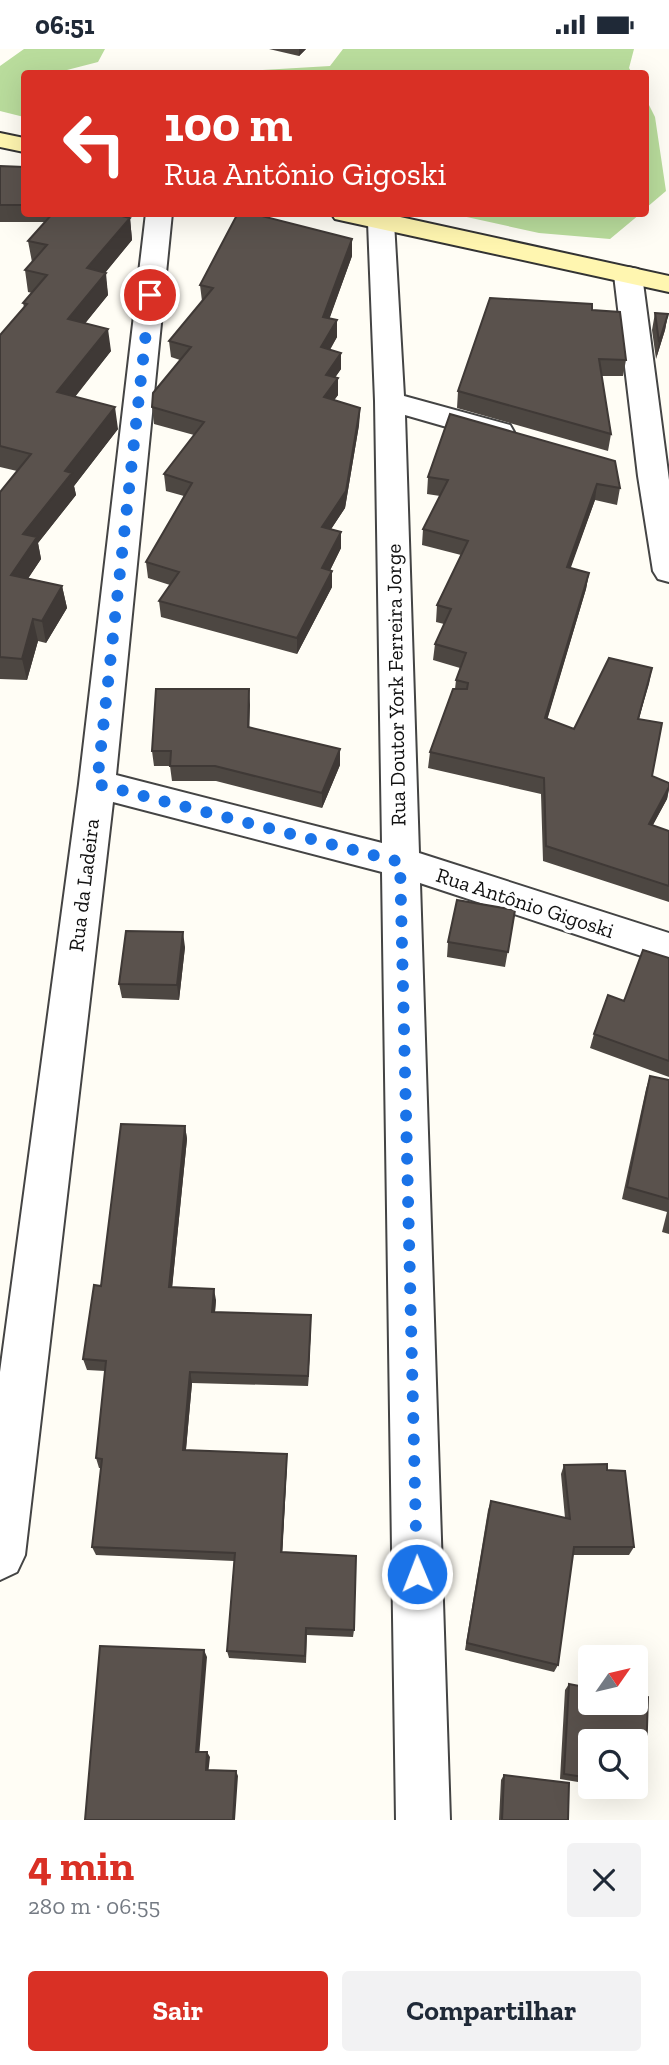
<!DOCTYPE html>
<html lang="pt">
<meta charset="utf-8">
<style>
:root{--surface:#fff;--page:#f2f2f3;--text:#1f2937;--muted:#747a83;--accent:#d93025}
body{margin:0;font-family:"Zilla Slab",serif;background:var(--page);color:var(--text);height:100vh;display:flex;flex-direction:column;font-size:26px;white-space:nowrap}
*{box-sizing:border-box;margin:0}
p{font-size:23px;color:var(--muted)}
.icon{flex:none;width:38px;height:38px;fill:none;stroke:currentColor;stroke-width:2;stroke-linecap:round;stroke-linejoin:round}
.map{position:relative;height:1771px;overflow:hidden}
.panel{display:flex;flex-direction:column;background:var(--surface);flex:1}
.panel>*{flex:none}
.banner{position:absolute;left:21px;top:21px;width:628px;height:147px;border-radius:7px;box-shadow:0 7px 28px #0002;background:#d93025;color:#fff;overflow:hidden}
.needle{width:46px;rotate:56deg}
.controls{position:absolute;left:578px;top:1596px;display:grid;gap:14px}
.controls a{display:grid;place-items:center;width:70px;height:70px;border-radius:7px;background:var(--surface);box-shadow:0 7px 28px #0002;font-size:35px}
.pin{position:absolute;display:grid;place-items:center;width:60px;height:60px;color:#fff;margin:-30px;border:4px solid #fff;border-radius:50%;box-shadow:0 2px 7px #0007}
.me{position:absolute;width:77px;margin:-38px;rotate:359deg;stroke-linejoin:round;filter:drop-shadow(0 0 5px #0008)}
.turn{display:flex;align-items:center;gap:24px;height:147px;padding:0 28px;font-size:32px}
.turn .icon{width:91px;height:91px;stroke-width:2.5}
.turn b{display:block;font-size:49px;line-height:60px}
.round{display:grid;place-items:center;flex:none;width:74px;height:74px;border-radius:7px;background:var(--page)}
.head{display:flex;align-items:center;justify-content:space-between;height:119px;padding:0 28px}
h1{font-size:42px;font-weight:700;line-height:52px;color:var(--accent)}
.button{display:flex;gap:14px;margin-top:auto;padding:14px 28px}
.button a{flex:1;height:80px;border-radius:7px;background:var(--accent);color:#fff;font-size:28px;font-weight:700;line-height:80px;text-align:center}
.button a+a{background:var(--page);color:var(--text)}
.status{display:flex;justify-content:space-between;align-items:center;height:49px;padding:0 35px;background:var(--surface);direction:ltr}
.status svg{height:19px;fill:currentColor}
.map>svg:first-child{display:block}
</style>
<div class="status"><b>06:51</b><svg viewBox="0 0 49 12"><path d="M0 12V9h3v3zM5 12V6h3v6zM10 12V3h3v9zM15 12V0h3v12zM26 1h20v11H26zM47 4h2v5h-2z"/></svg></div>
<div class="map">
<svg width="669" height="1771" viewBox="0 0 669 1771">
<rect width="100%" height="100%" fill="#fffdf5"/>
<path fill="#b9dc9c" d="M24 0H105L98 13 67 21 75 24H24V68L0 62V17Z
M343 0H634L629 19 632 24H242L244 22 330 17Z
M646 50 655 68 666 142 646 159Z
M453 165H640L610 190 539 184Z"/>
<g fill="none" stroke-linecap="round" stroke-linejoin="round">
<defs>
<path id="street" d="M146 164H172L116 726 382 794 375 352 368 173 372 167 381 165 390 167 394 173 404 347 510 376 514 383 510 390 499 393 405 366 419 804 669 884V916L420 834 450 1771H396L382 823 113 753 25 1506 17 1523 0 1531V1323L79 735Z
M628 218 638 220 642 226 669 431V533L658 530 653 522 638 427 614 226 618 220Z"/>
<path id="secondary" d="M0 84 24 89V103L0 98Z
M331 164H382L669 227V243L344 172 335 170Z"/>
</defs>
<use href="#street" stroke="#444" stroke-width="4"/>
<use href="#secondary" stroke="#333" stroke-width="4"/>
<use href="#street" fill="#fff" fill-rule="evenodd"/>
<use href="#secondary" fill="#fff6b0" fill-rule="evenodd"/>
</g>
<path fill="#4d4742" d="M269 0H306L299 7Z
M0 117 24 118V164H110L130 169 132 191 105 224 108 246 85 274 111 302 75 348 118 380 74 437 76 446 38 494 41 510 28 529 62 537 67 559 46 594 38 592 27 631 0 630V443L17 422 0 418V286L24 258 23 254 32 244 28 243 25 221 32 213 28 192 46 173H0Z
M352 207 329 270 337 271V288L330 301 341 304V320L335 328 338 346 334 351 360 359 359 376 345 459 331 480 341 499 330 521 332 538 297 605 161 568 159 552 170 536 148 529 146 513 184 447 166 442 164 425 194 386 154 375 152 358 180 311 171 308 169 292 202 252 200 236Z
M592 261 626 311 623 327H602L611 385 608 402 457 359 458 342Z
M655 264 668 265 665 281 656 310 652 281Z
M450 365 620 439 617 456 595 451 570 519 589 524 586 540 547 670 574 680 652 619 639 670 652 727 669 734V741L667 750 652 777 669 782V853L543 812 541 745 428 719 430 703 455 640 456 631 460 619 433 611 435 595 444 575 436 573 437 556 461 506 422 496 423 480 440 447 427 445 428 428Z
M249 640V678L340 716 322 759 216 732H172L170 717H154L152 702Z
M515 861 505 918 447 908 448 893Z
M185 898 179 951 122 949 119 935Z
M669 909V1028L590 999 594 985 624 952Z
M650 1027 669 1031V1185L662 1183 667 1163 622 1150 646 1040Z
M185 1077 187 1090 172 1238 216 1251 215 1263 311 1277 308 1337 192 1334 186 1401 287 1405V1414L282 1503 354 1581 353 1588 307 1586 306 1614 229 1609 227 1602 234 1512 96 1506 92 1498 101 1419H99L96 1409 105 1322 87 1321 83 1310 101 1237Z
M564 1416 607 1421 634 1498 629 1506H573L558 1616 554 1623 465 1601 488 1461 491 1452 565 1469 561 1425Z
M569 1635 590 1639V1654H635V1646L648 1648 645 1739 639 1743 607 1738H635V1692H590V1735L560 1730 565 1641Z
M504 1726 568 1771H499L501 1731Z"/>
<path fill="#3f3936" d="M299 0H306L299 7Z
M130 169 132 191 90 242 87 219Z
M352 190V207L324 285 323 268Z
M106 224 108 246 71 292 68 270Z
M668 265 665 281 656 310 659 293Z
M337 271V288L321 315V298Z
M108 280 111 302 61 365 57 343Z
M341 304V320L326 342V326Z
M338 329V346L324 365V348Z
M115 358 118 380 74 437 76 446 38 494 41 510 16 548 11 526 23 485 65 422Z
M360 359 359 376 345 459 322 494V478Z
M597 435 595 451 565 535 567 518Z
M341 483V499L323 536 322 519Z
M332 522V538L297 605V589Z
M589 524 586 540 543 685 545 669Z
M62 537 67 559 46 594 42 572Z
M33 570 38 592 27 631 22 610Z
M652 619 649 635 634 685 638 670Z
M249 640 250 656 249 693 248 678Z
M340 700V716L322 759V744Z
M669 738 667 750 645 791 649 775Z
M183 883 185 898 179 951 177 936Z
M185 1077 187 1090 171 1250 169 1238Z
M214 1240 216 1251 214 1274 212 1263Z
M311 1266V1277L308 1337V1327Z
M190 1323 192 1334 185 1410 183 1401Z
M287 1405V1414L282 1511 281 1503Z
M204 1601 207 1608 199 1708 196 1703Z
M207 1703 210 1708 208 1726 206 1721Z
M236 1722 238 1727 235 1771H233Z"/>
<path fill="#5a524d" stroke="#3f3936" stroke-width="2" d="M0 117 24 118V156H0Z
M53 164H110L130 169 87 219 106 224 68 270 108 280 57 343 115 358 65 422 72 424 23 485 37 488 11 526 62 537 42 572 33 570 22 610 0 608V443L31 405 0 397V286L27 255 23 254 47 226 25 221 47 196 28 192Z
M238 164H250L352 190 323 268 337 271 321 298 341 304 326 326 338 329 324 348 360 359 346 442 322 478 341 483 322 519 332 522 297 589 159 552 179 523 146 513 192 434 164 425 204 373 152 358 153 344 191 298 169 292 213 239 200 236Z
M490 249 592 255V261L620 263 626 311 599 310 611 385 458 342Z
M655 264 668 265 659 293Z
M450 365 615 412 620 439 597 435 567 518 589 524 545 669 574 680 609 609 652 619 638 670 662 674 652 727 669 734V738L649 775 669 782V837L546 797 544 729 430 703 453 640H467L468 634 456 631 466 604 435 595 451 560 437 556 468 492 423 480 448 431 428 428Z
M156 640H249L248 678 340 700 322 744 215 717H170L171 702H152Z
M457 851 515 861 508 903 448 893Z
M126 882 183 883 177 936 119 935Z
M643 901 669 909V1012L594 985 608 946 624 952Z
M650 1027 669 1031V1150L627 1138Z
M121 1075 185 1077 169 1238 214 1240 212 1263 311 1266 308 1327 190 1323 183 1401 287 1405 281 1503 356 1507 354 1581 306 1579 305 1607 227 1602 235 1504 92 1498 102 1410 96 1409 106 1312 83 1310 94 1236 101 1237Z
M607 1415V1421L625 1422 634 1498H574L558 1616 467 1594 491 1452 570 1470 564 1416Z
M100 1597 204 1601 196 1703H207L206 1721 236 1722 233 1771H85Z
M569 1635 590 1639V1654H635V1646L648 1648 645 1739 635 1737V1692H590V1729L564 1725Z
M504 1726 569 1734 568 1771H502Z"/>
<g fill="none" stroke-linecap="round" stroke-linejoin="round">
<path stroke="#1a73e8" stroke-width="12" stroke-dasharray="0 21.6" d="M150 246 97 735 400 813 417 1525"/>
</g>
<g text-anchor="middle" stroke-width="7" stroke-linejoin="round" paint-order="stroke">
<g font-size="21" fill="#111" stroke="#fff">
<text transform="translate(396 636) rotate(-91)" y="7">Rua Doutor York Ferreira Jorge</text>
<text transform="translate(84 836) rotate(-83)" y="7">Rua da Ladeira</text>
<text transform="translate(525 854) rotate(18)" y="7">Rua Antônio Gigoski</text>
</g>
</g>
</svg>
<div class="controls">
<a><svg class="needle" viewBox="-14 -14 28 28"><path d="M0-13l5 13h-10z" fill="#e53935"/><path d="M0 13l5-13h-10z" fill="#747a83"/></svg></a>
<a><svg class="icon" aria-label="search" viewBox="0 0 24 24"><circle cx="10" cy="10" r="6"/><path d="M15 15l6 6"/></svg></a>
</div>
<div class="pin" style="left:150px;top:246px;background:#d93025"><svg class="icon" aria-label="arrive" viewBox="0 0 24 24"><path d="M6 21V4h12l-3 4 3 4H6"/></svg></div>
<svg class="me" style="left:417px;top:1525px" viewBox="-20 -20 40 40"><circle r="17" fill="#1a73e8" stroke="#fff" stroke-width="3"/><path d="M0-11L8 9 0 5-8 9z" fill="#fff"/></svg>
<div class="banner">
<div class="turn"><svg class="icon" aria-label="left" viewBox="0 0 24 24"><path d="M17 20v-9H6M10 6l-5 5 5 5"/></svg><div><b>100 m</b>Rua Antônio Gigoski</div></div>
</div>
</div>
<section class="panel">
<div class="head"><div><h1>4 min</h1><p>280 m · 06:55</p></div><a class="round"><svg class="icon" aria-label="close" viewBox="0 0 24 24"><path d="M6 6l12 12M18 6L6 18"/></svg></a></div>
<div class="button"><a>Sair</a><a>Compartilhar</a></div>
</section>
